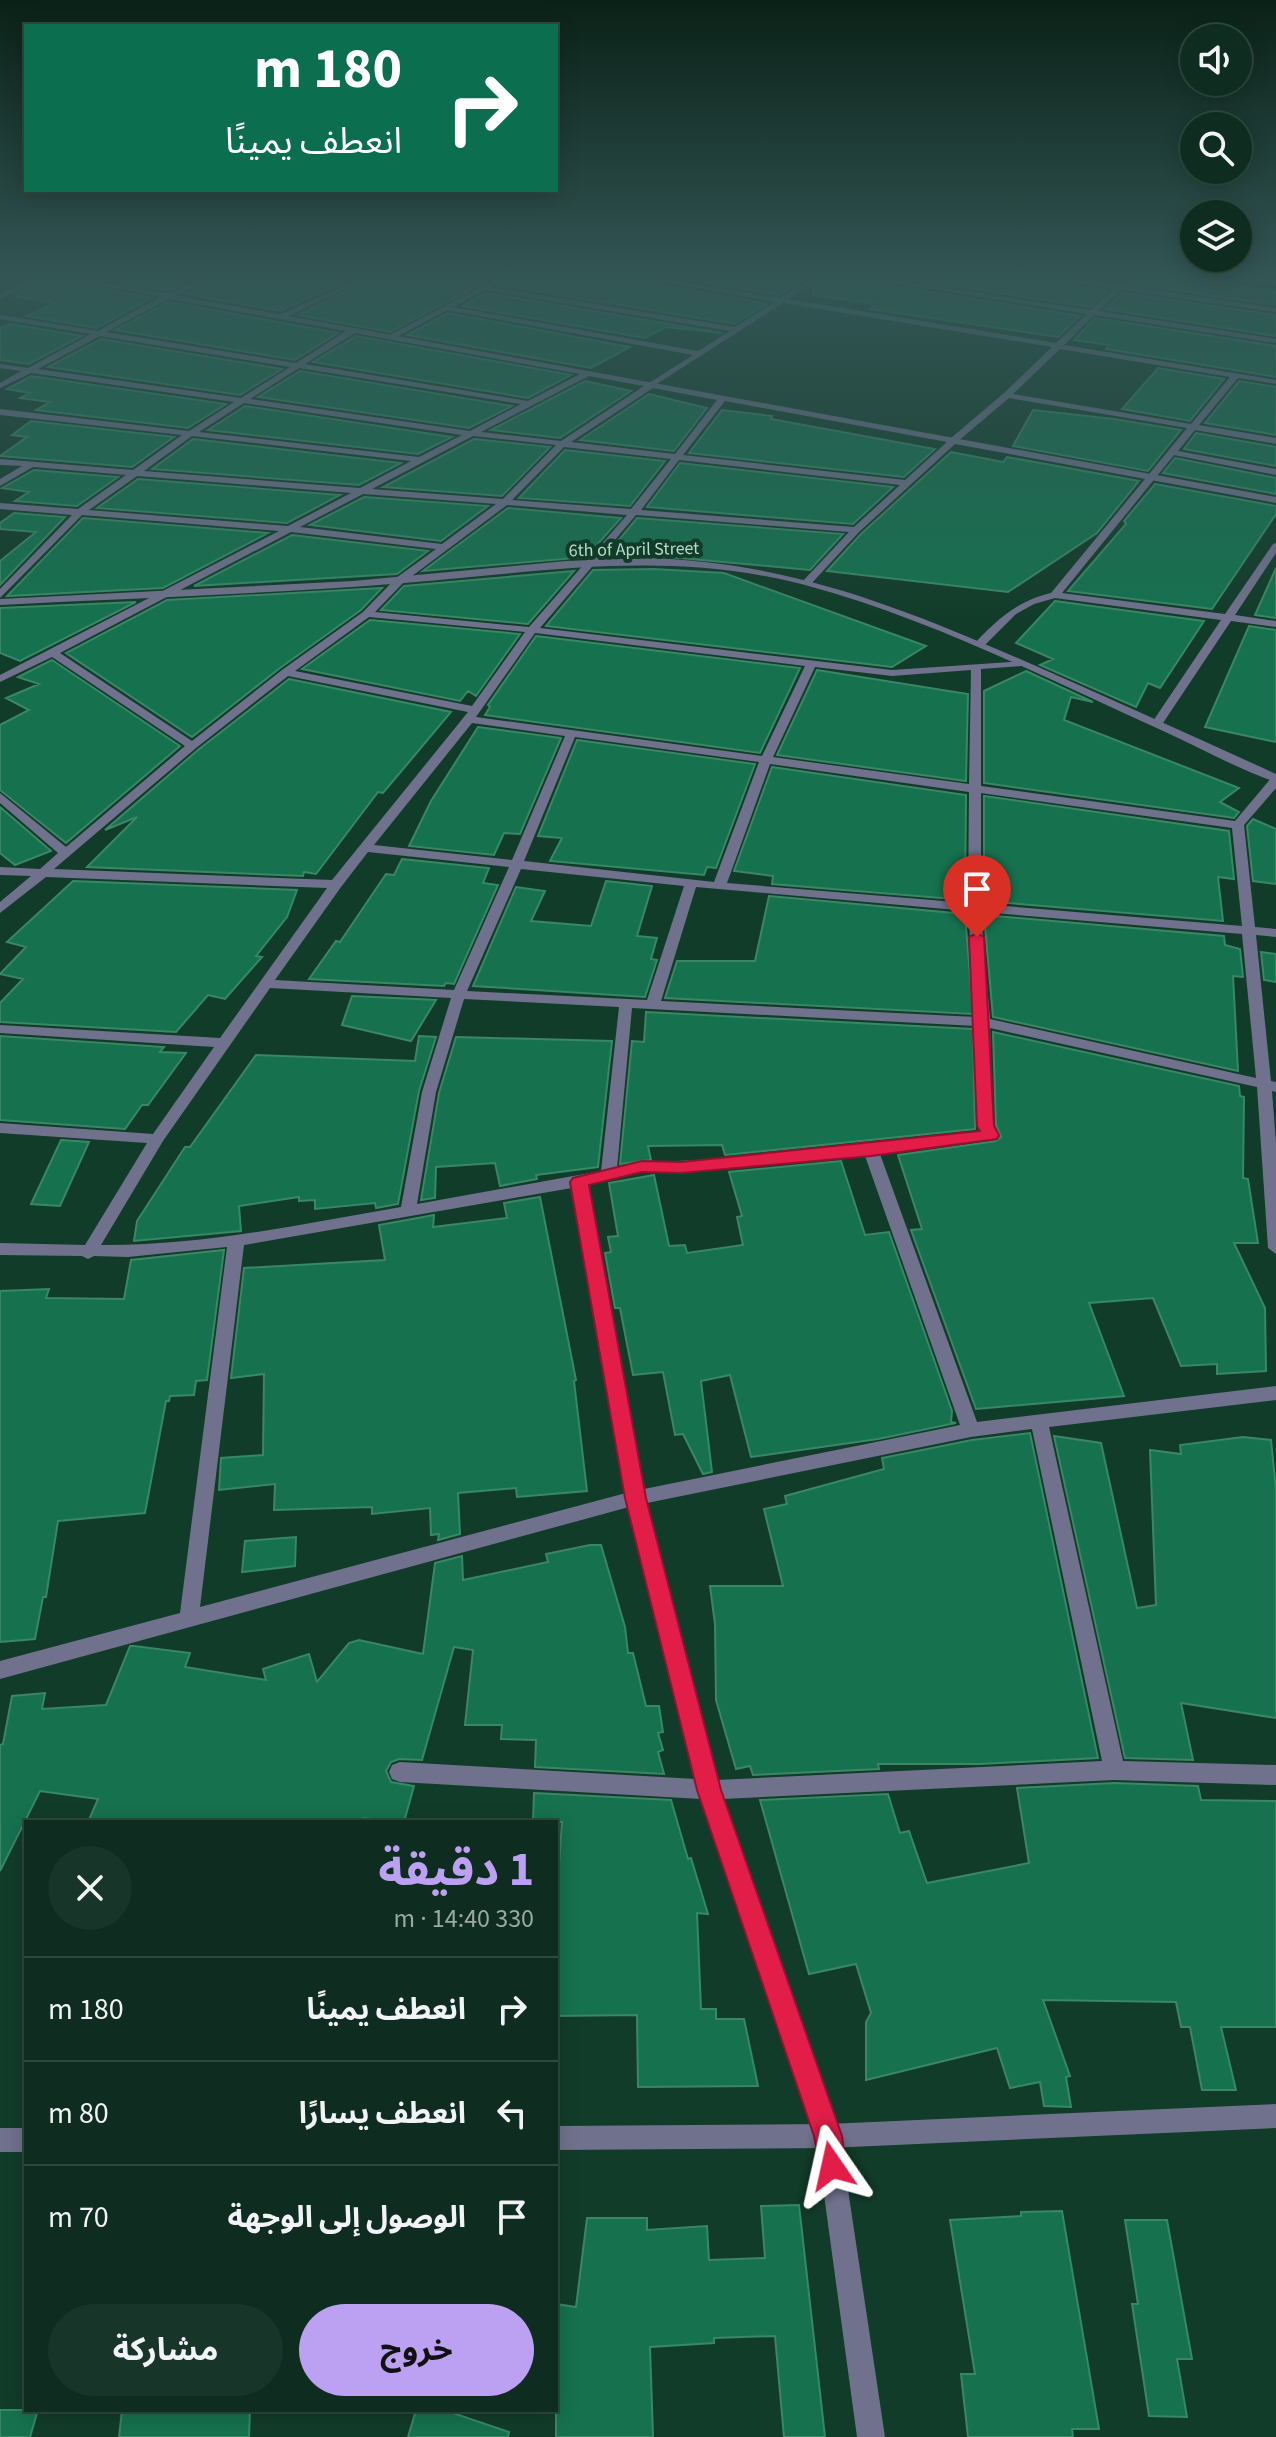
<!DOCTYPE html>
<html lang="ar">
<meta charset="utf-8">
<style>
:root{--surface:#0e2d20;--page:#173529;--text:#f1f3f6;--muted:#9ba8a5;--line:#2e493e;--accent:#bca0f2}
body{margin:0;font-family:"Source Sans 3","Noto Sans Arabic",sans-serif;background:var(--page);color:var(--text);direction:rtl;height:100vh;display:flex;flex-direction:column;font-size:30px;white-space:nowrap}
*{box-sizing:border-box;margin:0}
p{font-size:26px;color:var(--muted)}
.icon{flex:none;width:44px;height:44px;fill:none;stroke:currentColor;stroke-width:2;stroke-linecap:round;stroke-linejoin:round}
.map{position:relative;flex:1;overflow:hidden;direction:ltr}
.drawer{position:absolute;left:24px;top:1820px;width:534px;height:592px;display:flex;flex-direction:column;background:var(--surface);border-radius:0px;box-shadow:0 4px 20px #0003,0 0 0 2px var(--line);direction:rtl}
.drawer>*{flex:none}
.top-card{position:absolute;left:24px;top:24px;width:534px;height:168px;border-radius:0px;box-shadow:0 4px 20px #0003,0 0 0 2px var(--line);direction:rtl;background:#0b6e4f;color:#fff;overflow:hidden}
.fabs{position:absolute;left:1180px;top:24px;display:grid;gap:16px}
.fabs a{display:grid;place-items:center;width:72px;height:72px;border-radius:50%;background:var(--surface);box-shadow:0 4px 20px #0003,0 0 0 2px var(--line);font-size:40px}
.pin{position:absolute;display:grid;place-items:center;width:68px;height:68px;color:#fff;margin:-82px -34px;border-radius:50% 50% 50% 0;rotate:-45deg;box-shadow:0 0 8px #0007}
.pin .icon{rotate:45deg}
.me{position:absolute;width:88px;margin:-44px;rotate:349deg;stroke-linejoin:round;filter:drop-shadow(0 0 6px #0008)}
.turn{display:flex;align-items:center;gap:28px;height:168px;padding:0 24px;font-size:36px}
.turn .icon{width:104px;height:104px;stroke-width:2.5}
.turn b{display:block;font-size:56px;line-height:68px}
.round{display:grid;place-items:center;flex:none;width:84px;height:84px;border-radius:42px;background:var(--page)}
.summary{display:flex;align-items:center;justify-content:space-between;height:136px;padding:0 24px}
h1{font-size:48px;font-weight:700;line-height:60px;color:var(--accent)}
.button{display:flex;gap:16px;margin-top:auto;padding:16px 24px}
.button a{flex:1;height:92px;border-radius:48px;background:var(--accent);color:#111;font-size:32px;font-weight:700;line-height:92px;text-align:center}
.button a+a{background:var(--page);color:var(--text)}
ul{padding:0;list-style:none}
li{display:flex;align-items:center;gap:24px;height:104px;padding:0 24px;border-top:2px solid var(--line)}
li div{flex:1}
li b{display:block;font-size:30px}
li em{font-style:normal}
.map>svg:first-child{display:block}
</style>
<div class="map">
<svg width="1276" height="2437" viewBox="0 0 1276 2437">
<rect width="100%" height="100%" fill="#123c2a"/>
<path fill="#16714f" stroke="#398765" stroke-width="2" d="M47 278H61L63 281 151 298 97 328 26 316 56 303 14 296Z
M95 278H196L168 291Z
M216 278H353L280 311 186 294Z
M372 278H492L390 332 298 315Z
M510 278H638L640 281 767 304 734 324 500 285Z
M675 278H806L779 295Z
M822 278H860L863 281 1080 316 1058 337 1024 332 870 309 876 304 813 295 814 285Z
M899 278H1049L1051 281 1107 291 1090 307Z
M1135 278H1208L1205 282 1276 291V305L1131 284Z
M486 293 722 333 666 327 645 338 462 306Z
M1122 293 1276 315V336L1105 309Z
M169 302 338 333 295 360 115 330Z
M448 313 630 347 591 368 407 335Z
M1095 318 1276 346V377L1106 349 1109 345 1074 340Z
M10 324 82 336 29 364 0 360V328Z
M356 336 571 375 528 398 313 362Z
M101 339 282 369 240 395 48 367Z
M1158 368 1224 379 1190 421 1122 409Z
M300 371 512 406 469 428 258 397Z
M31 376 226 404 188 428 36 410 50 402 20 398 30 393 7 389Z
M585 381 631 391 560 438 491 430Z
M1239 381 1276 387V435L1205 423Z
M649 394 707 408 674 451 580 440Z
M245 406 452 437 418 454 208 430Z
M722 410 772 416 771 419 935 449 904 477 689 453Z
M1033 410 1114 419 1181 430 1148 471 1013 446Z
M31 421 174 437 132 467 0 456 27 437 12 435Z
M1196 433 1276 447V466L1184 449Z
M193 439 401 463 359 485 152 469Z
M474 439 550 447 502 496 383 487Z
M565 450 665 461 630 506 519 498Z
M951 452 1003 462 1007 457 1139 481 1097 533 1008 592 827 571 861 534Z
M1175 458 1276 478V494L1163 473Z
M680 463 893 487 853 524 647 507Z
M34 470 118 477 77 506 15 501 29 492 2 488Z
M138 479 340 495 287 523 97 508Z
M1155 484 1276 506V514L1212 609 1068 591 1126 524 1124 521Z
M364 497 488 506 441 541 310 525Z
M508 508 621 518 586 557 423 571Z
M14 513 65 517 0 585V561L36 532 0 529V523Z
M83 518 268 533 163 588 7 596Z
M637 518 843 534 810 570 647 555 605 557Z
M292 535 428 551 397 574 194 586Z
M1276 568V618L1255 615Z
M654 569 724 573 926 646 892 667 546 626 593 570Z
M574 571 528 624 381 610 404 586Z
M382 588 361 610 280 668 192 737 66 653 167 600Z
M1055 601 1204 621 1160 688 1148 683 1136 707 1040 665 1053 659 1016 643Z
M136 602 20 661 0 653V608Z
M370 620 520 634 476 696 468 691 460 701 302 669Z
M1249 626 1276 630V742L1205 727Z
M536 636 800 668 760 753 485 715 490 707 488 705Z
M52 660 180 746 66 843 0 790V725L29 710 6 698 39 684 18 677Z
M817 670 968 694 966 781 777 755Z
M1026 671 1093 702 1071 697 1064 720 1239 788 1220 802 1239 812 1234 818 984 783V691Z
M289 679 451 712 383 793 378 792 316 874 304 872 303 876 87 867 137 817 105 830 198 750Z
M478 727 561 738 520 834 504 833 494 855 409 846 431 801Z
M577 740 755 764 716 868 707 867 704 875 550 861 562 838 538 836Z
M772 767 966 795 965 900 772 884 773 876 734 871Z
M984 796 1229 831 1234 879 1218 877 1223 921 984 901Z
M0 807 51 851 15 865 0 853Z
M1253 819 1276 829V884L1253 881 1247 826Z
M402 859 489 868 483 883 498 885 454 984 446 983 444 986 309 979 336 941 340 942 386 874 394 875Z
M73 881 297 890 287 917 256 956 262 957 225 999 208 995 176 1032 0 1022V1003L23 979 0 974 26 947 7 942Z
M606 881 652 886 637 936 657 938 651 959 657 960 645 997 473 986 516 887 545 891 531 921 591 926Z
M769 896 965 914 973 1014 665 998 677 961H755Z
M984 915 1224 936 1225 945 1240 949 1243 977 1233 976 1238 1071 993 1017Z
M1261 952 1276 954V982L1264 980Z
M352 996 436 1000 411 1041 342 1025Z
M646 1012 973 1029 975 1129 725 1155 722 1145 648 1146 651 1160 620 1164 632 1041 644 1042Z
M993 1032 1239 1086 1240 1096 1244 1097 1243 1178 1248 1179 1258 1243H1234L1265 1308 1266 1371 1217 1374V1364L1181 1366 1153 1298 1089 1303 1124 1396 976 1409 911 1230 922 1229 898 1155 996 1141 1001 1137 996 1125Z
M0 1036 164 1047 160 1052 186 1053 148 1105H142L125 1129 0 1120Z
M419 1036 436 1037 419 1091 398 1204 376 1208 375 1203 315 1209V1200L299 1201V1197L239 1206 241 1231 134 1241 137 1221 185 1147H190L256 1055 415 1061Z
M456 1037 612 1041 598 1167 536 1175 537 1179 500 1186 495 1163 436 1167 435 1198 421 1200 439 1093Z
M61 1140 89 1142 60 1206 31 1204Z
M841 1161 865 1235 889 1232 952 1411 951 1422 956 1423 878 1439 751 1457 730 1375 701 1381 712 1472 703 1474 683 1434 675 1435 663 1372 633 1375 620 1308H615L605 1253 611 1252 608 1237 618 1236 609 1183 654 1175 669 1246 685 1245 687 1253 743 1245 737 1217 742 1216 729 1172Z
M540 1197 576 1380 574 1381 587 1491 517 1497 516 1488 458 1493 460 1534 438 1540 439 1534 431 1535 430 1508 372 1514V1507L274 1510 275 1484 219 1490 221 1458 263 1455 264 1374 231 1378 244 1268 385 1260 379 1225 434 1215 433 1227 507 1218 504 1203Z
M224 1250 207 1380 196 1381 194 1395 170 1396 169 1401H166L145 1513 58 1521 46 1597H43L35 1639 0 1642V1291L49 1289 46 1298 124 1299 131 1260Z
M1030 1433 1098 1758 980 1764H878L879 1769 753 1775 750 1766 736 1769 716 1700 715 1624 710 1586H783L764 1509 787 1504 785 1496 884 1469 882 1458 972 1440Z
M1054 1436 1101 1443 1137 1608 1156 1605 1150 1450 1181 1454 1180 1445 1243 1437 1271 1440 1276 1490V1718L1181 1703 1193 1760 1125 1758Z
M296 1537 295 1566 242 1572 245 1541Z
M590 1545H601L625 1627 628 1653H633L646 1706H659L663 1732 658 1733 663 1750 658 1752 664 1774 535 1767 536 1740 501 1739 502 1725H465L473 1650 454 1647 422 1760 399 1759 391 1762 386 1771 391 1782 414 1786 404 1822 363 1818 362 1822H88L98 1799 40 1791 0 1871V1745L3 1744 12 1696 45 1693 42 1709 106 1705 130 1646H134L190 1653 185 1667 266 1680 263 1669 309 1654 317 1682 349 1643 359 1640 423 1654 435 1563 462 1556 463 1580 548 1562 546 1554Z
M1114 1783 1198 1786 1201 1800 1276 1801V2027H1221L1236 2090H1202L1190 2027H1181L1176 2002 1043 2000 1070 2076 1066 2077 1071 2107 1044 2106 1040 2082 1010 2088 997 2048 866 2080V2022L871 2013 856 1964 809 1974 760 1800 888 1794 900 1833 909 1831 927 1883 1029 1863 1017 1788Z
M534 1793 671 1800 688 1859 691 1858 708 1914 697 1913 701 2009H716V2019H744L758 2086 638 2087 637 2015 556 2016V1905L562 1822H533Z
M799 2205 825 2437H784L775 2336 714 2338V2343L650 2347 653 2437H556V2304L576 2307 587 2218H647V2230L707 2226 709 2260 765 2258 761 2206Z
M1062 2211 1099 2429H1072L1073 2437H968L961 2374H975L950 2220 1021 2216V2212Z
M1125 2220H1167L1192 2359H1177L1187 2417 1149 2416 1132 2304H1138Z
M0 2410H38L30 2437H0Z
M122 2410H250L249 2437H119Z
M416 2410H444L509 2432 508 2437H408Z"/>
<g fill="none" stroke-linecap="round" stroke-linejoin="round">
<path fill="#70718c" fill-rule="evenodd" d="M203 278H213L171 298 164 296Z
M360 278H369L282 319 275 317Z
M498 278H507L491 287 735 327 775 302 641 278H657L780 298 811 278H819L788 299 1056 343 1087 314 863 278H880L1091 310 1114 289 1052 278 1118 285 1125 278H1132L1125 286 1276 308V312L1121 290 1098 311 1276 339V343L1094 315 1064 345 1276 380V384L1238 378 1199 425 1276 438V444L1195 430 1178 451 1276 469V475L1174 455 1062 593 1225 614 1273 544 1276 543V553L1235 615 1276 621V627L1231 621 1161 726 1157 727 1151 724 1221 620 1055 598 1034 604 1016 614 984 646H976V642C1000 617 1018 601 1051 593L1187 428 1009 398 957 442H951V438L1004 393 1052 347 783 303 652 387 649 383 693 355 447 310 393 339 386 337ZM485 290 730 331 698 351 453 307ZM1060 349 1230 377 1191 424 1013 394Z
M1237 278 1276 281V285L1241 280Z"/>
<path fill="#70718c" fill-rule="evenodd" d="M64 278H79L168 294 1276 497V503L955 444 859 532 810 585 801 583 849 532 636 515 540 628 892 670 1025 661V665L1021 666 981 669V786L1235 821 1272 777 1276 776V788L1244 825 1255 927 1276 929V937L1256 935 1271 1081 1276 1082V1092L1272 1091 1276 1143V1254L1268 1248 1257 1087 990 1028 993 1126 999 1135 996 1138 880 1154 977 1422 1276 1386V1400L1049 1427 1123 1761 1276 1765V1785L1114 1780 723 1799 840 2136 885 2437H857L816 2136 701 1799 400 1782 392 1779 389 1772 392 1765 400 1762 696 1779 629 1507 0 1679V1661L180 1613 227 1247 128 1257 94 1256 88 1259 82 1256 0 1255V1243L85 1245 147 1143 0 1133V1123L153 1134 214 1047 0 1033V1025L220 1038 327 888 46 877 0 913V902L31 876 0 875V867L40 869 58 853 0 803V793L66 847 185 746 52 657 0 682V675L279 531 82 515 0 598V589L72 515 0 509V503L78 509 126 475 33 467 0 486V479L22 466 0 465V459L133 470 182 435 0 415V409L189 431 234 402 31 373 0 388V383L21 371 0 368V364L28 368 91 334 0 319V315L98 331 160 297ZM169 299 346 331 296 363 106 332ZM355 333 580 374 528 401 305 364ZM100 336 290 367 241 398 38 369ZM299 368 521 404 470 431 250 399ZM589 376 644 386 561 441 481 432ZM653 388 717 400 675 454 571 442ZM725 401 947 442 905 480 683 455ZM244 403 462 435 419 457 199 432ZM192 436 411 461 360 488 144 471ZM473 436 556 445 503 499 372 489ZM564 447 671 459 631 509 512 500ZM679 460 900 485 854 527 641 510ZM137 476 351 493 288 526 89 510ZM363 494 496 504 442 544 300 527ZM507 505 627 515 529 627 375 612 404 582ZM291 532 436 549 396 578 363 612 282 670 192 741 60 653ZM369 617 525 632 472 706 295 671ZM535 633 805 666 762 756 476 717ZM815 667 892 676 971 670 969 784 773 757ZM288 676 468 712 332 880 54 869 196 748ZM472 723 565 736 512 860 374 845ZM575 737 759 762 714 882 524 861ZM770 764 969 792 968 903 727 883ZM981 793 1232 828 1242 926 981 904ZM368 852 509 867 454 990 275 980 341 887ZM521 869 684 886 647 1000 467 991ZM696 887 968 911 976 1017 661 1001ZM981 912 1242 934 1256 1078 990 1019ZM270 988 451 998 422 1092 401 1207C302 1224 202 1246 101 1245L163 1141ZM464 999 619 1007 601 1171 417 1204 436 1092ZM632 1008 976 1026 977 1126 981 1131C897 1142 813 1150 728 1158 691 1162 653 1159 617 1168ZM865 1156 960 1425 644 1489 587 1185 642 1172 681 1173ZM572 1188 626 1493 200 1607 244 1245ZM1032 1429 1102 1761 717 1780 647 1503 971 1437Z"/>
<path fill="#70718c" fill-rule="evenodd" d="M35 278H44L0 299V294Z
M647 558C798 562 918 614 1054 674 1128 707 1202 740 1276 774V782C1237 769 1199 747 1161 730 1045 678 929 618 805 585 667 549 543 572 404 583 269 594 135 598 0 605V599L353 581 566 561Z
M1276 2104V2128L828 2148 556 2150V2126L828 2124Z
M0 2128H26V2152H0Z"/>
</g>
<linearGradient id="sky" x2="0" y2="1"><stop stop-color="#0a2117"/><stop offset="0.45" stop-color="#335655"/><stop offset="1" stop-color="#335655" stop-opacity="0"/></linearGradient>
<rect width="1276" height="619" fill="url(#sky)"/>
<path fill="#e11d48" stroke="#92132f" stroke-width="2" d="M977 933 984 937 994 1126 999 1135 997 1139 871 1156 681 1173 642 1172 589 1185 646 1498 721 1790 842 2136 846 2166 842 2176 832 2180 822 2176 814 2136 697 1790 625 1498 570 1182 573 1178 642 1161 681 1162 980 1131 977 1126 969 937Z"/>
<g text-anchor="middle" stroke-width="8" stroke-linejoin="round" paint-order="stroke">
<g font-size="18" fill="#b6dbc8" stroke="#123c2a">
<text transform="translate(634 549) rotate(-1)" y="6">6th of April Street</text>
</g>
</g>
</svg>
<div class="fabs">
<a><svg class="icon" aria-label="sound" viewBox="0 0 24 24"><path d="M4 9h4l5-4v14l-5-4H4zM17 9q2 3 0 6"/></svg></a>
<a><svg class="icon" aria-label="search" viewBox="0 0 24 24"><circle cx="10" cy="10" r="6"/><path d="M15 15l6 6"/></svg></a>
<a><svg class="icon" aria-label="layers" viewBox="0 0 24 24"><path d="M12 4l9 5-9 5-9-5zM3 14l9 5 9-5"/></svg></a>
</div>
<div class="pin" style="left:977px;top:937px;background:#d93025"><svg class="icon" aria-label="arrive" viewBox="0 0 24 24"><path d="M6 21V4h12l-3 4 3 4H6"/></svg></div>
<svg class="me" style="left:832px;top:2166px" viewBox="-20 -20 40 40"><path d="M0-17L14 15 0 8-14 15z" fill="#e11d48" stroke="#fff" stroke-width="4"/></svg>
<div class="top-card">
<div class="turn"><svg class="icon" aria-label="right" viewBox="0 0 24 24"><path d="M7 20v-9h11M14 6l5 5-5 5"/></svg><div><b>180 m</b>انعطف يمينًا</div></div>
</div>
<section class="drawer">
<div class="summary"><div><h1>1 دقيقة</h1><p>330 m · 14:40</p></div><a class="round"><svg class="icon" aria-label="close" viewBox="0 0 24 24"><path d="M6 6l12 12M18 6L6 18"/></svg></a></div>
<ul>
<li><svg class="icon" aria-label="right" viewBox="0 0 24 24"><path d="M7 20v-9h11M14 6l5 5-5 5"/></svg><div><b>انعطف يمينًا</b></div><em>180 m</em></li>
<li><svg class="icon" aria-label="left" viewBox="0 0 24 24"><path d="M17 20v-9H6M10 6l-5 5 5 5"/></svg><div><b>انعطف يسارًا</b></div><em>80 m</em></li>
<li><svg class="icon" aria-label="arrive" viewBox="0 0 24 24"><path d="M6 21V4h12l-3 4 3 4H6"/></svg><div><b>الوصول إلى الوجهة</b></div><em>70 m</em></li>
</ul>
<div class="button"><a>خروج</a><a>مشاركة</a></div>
</section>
</div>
